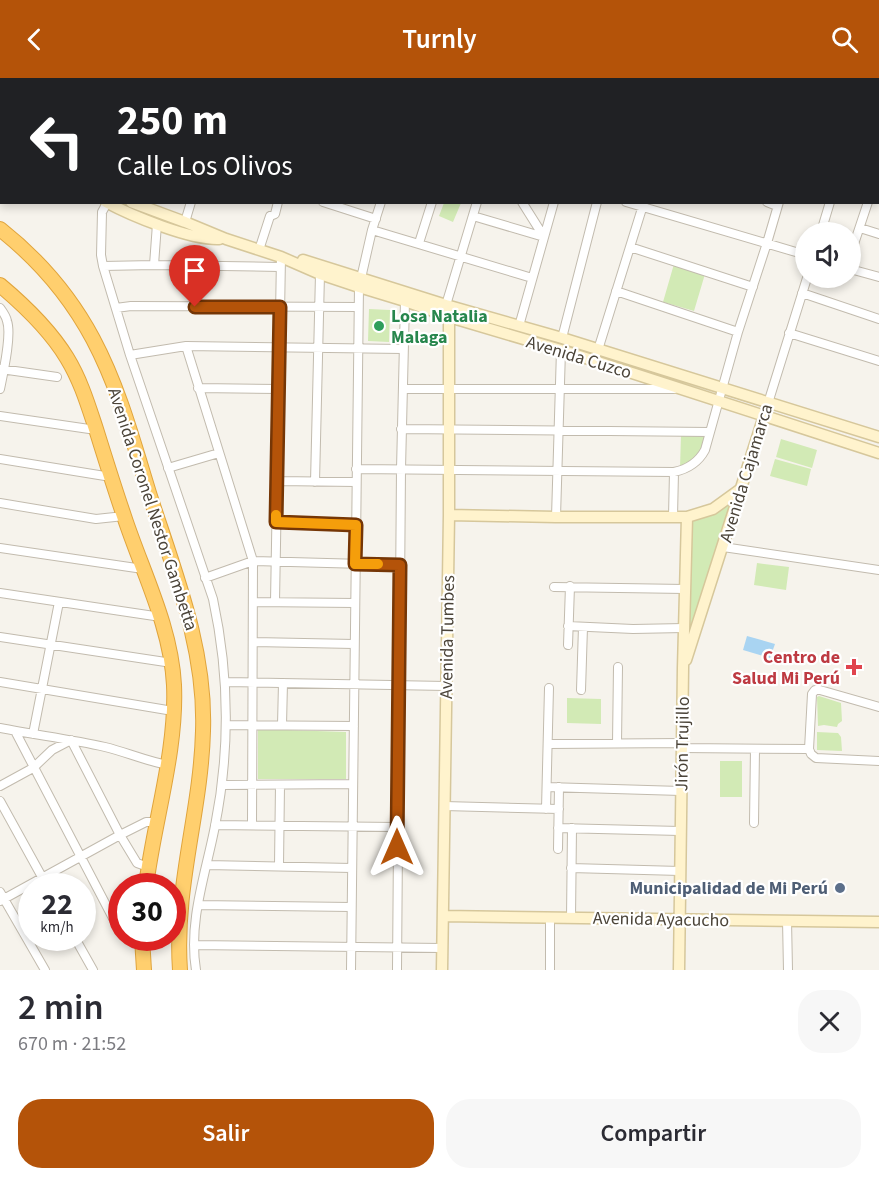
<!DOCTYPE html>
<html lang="es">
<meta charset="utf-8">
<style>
:root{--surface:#fff;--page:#f7f7f7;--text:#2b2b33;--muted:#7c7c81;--accent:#b45309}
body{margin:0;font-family:"Source Sans 3",sans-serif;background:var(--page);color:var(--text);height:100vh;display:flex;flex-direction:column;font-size:22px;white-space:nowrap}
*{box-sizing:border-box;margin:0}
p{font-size:20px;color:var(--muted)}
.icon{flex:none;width:33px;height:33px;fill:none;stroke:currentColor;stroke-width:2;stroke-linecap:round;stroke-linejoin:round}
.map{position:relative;height:892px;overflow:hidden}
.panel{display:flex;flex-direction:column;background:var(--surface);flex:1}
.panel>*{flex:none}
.guide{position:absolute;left:0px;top:0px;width:879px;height:126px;box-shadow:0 3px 9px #0003;background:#202124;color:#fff;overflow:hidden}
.buttons{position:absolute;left:795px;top:144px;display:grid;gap:12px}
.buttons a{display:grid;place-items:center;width:66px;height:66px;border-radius:50%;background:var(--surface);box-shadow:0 3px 9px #0003;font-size:30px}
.speed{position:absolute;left:18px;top:795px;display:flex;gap:12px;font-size:30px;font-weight:700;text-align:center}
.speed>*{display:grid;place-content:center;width:78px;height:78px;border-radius:50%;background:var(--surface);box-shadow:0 3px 9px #0003;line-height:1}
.speed small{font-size:15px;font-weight:400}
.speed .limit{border:9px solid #d22;background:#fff;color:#111}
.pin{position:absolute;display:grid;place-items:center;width:51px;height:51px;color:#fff;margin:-62px -26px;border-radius:50% 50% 50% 0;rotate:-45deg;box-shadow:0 0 6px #0007}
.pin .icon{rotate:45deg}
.me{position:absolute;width:66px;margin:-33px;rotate:0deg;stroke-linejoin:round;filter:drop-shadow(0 0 4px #0008)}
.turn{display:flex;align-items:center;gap:21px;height:126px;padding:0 18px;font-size:27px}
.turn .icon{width:78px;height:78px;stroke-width:2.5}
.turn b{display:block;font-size:42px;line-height:51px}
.round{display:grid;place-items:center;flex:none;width:63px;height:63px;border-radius:24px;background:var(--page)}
.summary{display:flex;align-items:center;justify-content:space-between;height:102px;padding:0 18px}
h1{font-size:36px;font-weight:600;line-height:45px}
.primary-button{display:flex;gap:12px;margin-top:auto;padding:12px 18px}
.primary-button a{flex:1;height:69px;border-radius:24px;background:var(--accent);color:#fff;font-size:24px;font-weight:600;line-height:69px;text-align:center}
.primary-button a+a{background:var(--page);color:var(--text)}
header{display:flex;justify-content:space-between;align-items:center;height:78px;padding:0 18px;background:var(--accent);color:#fff;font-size:27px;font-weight:600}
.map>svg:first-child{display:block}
</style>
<header><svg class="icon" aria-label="back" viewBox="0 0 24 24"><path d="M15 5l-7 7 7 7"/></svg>Turnly<svg class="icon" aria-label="search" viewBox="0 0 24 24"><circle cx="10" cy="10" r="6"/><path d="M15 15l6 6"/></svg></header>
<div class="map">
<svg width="879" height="892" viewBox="0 0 879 892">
<rect width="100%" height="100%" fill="#f6f3ec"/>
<path fill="#d2eab5" d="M444 125H461L453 144 439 138Z
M674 186 705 196 694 233 663 224Z
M369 231 390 232 389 264 368 263Z
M706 356 700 378 680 390 681 357Z
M781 361 817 372 812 390 776 379Z
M775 381 811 391 807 408 770 398Z
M728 425 731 428 689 565 688 444Z
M757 485 789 489 786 512 754 507Z
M819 618 841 625 842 643 838 646 837 649 824 647 818 648 817 619Z
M567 620 601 621V646L567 645Z
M258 651 346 654V701H258Z
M817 654 838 655 841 659 842 673 817 672Z
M720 683H742V719H720Z"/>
<path fill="#a9d4f2" d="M747 558 775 566 770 580 743 572Z"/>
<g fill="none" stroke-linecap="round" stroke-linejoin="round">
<defs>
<path id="street" d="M379 0 383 2
M411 0V2
M464 0 465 2
M534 0 535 2
M604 0 605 2
M667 0 668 2
M118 2V1
M167 2V0
M222 2 223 0
M279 2V0
M323 2V0
M481 2 483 0
M584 2 586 0
M676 2 677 0
M817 2 818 0
M830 2V0
M878 75 879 76
M878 94 879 89
M878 117 879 118
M323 124 376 141
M522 124 544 159
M626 124 806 177
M767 124 777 128
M107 125 102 134 101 177 103 188 130 277 213 521C229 595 230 673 215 748 206 795 188 843 196 892
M473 138 544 159
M185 144 191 124
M860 150 879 156
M372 152 532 200
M821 154 830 124
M419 165 432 124
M630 169 753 209
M259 172 270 138 275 136 278 124
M850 178 868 124
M154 187 157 146
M103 188 154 187 280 189
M850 191 879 199
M616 213 738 254
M802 215 879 241
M446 227 477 124
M0 230C3 234 6 238 7 243 12 257 3 296 0 311
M116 230 131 228 358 229
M519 248 554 124
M789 255 879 283
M562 260 597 124
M186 268 253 483 252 747
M597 275 644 124
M130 277 186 268 403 271
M1 291 57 299
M198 310 279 311
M403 311H674
M0 338 96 352
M764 338 807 200
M401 351 710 354
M0 381 111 399
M168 390 219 375
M356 391 674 394C688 391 698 385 705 372L738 254 767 165 779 124
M277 403 356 404
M315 404 320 196
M0 425 96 441 124 438
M556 439 561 272
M673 439 674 394
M276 444 356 447
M723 469 879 492
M0 470 143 491
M205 500 253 483 400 487
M554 509 685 511
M0 515 161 539
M253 524 355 525
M275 524 281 179
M568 548 633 551 684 550
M0 559 172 585
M253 564 354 566
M568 567 570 508
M0 604 173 633
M226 604 446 608
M581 612 583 549
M226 647 354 648
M282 647 283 605
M0 650C35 657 70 661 105 669 126 674 146 683 168 687
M15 653 116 846 122 849
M33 656 59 524
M617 665 618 589
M548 666 682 665
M682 670 809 671 811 676 816 680 879 683
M809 671 812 616 815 612H820L879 629
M222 707 353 706
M0 708 33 690 52 672 71 662 120 757 137 785 148 789
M547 709 681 713
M0 723 47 808
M444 728 559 731
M546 731 549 610
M754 745 755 671
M215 747 397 749
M558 750 680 753
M558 771 559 709
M207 787 352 790
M279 787 280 707
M571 790 680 793
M0 814 45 892
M0 823 120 757 146 744H156
M198 827 351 829
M571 840 572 750
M787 842 788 892
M75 860 93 892
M194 867 442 870
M351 892 359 209 372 152 381 124
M397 892 401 391 405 223
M550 892V839"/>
<path id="secondary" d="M0 76H2
M106 124C132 138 190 162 219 161
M131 124 185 144 226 161 281 179 320 196 359 209 405 223 456 241 561 272 879 375
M303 182 446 227 562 260 879 359
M449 437 556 439H687L713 431 742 410
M686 582 764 338
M443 838 879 844
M442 892 449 437V238L446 227
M679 892 683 590 687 439"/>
<path id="highway" d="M0 151C38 181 70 218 93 261 119 310 133 363 149 415 174 493 206 570 203 653 201 734 174 809 180 892
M0 207C25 228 50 252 67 280 81 303 88 327 96 351 105 380 114 409 124 438 142 493 171 548 174 607 177 673 154 743 146 808
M142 860 144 892"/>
</defs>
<use href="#street" stroke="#c2bbae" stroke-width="10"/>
<use href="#secondary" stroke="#d6c79b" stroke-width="13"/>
<use href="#highway" stroke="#e0a43c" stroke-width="16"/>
<use href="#street" stroke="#fff" stroke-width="8"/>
<use href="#secondary" stroke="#fff3cd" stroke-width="10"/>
<use href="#highway" stroke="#ffcf6e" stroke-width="14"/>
</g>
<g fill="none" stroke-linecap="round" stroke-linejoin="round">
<defs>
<path id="route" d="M195 229H280L276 444 356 447 355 486 400 487 397 769"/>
</defs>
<use href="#route" stroke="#753606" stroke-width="15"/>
<use href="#route" stroke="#b45309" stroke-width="10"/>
<path stroke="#f59e0b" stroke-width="10" d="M276 437V444L356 447 355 486H378"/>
</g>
<circle fill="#2e9e5b" stroke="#fff" stroke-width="2" cx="379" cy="248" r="6"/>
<path fill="#e0444e" stroke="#fff" stroke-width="2" d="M851 580h6v6h6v6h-6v6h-6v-6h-6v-6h6z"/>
<circle fill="#5c6f8a" stroke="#fff" stroke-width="2" cx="840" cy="810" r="6"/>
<g text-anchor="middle" stroke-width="4.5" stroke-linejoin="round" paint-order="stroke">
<g font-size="18" font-weight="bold" fill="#27864d" stroke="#fff" text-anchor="start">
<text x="391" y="244">Losa Natalia<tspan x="391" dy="21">Malaga</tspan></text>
</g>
<g font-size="18" fill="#4b4439" stroke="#fff">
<text transform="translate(579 279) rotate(17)" y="6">Avenida Cuzco</text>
<text transform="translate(746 395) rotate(-73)" y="6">Avenida Cajamarca</text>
<text transform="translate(153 431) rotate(72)" y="6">Avenida Coronel Nestor Gambetta</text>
<text transform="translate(447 559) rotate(-89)" y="6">Avenida Tumbes</text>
<text transform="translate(682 666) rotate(-89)" y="6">Jirón Trujillo</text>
<text transform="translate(661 841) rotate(1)" y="6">Avenida Ayacucho</text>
</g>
<g font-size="18" font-weight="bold" fill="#be3a42" stroke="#fff" text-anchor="end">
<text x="840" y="585">Centro de<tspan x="840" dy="21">Salud Mi Perú</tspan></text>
</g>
<g font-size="18" font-weight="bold" fill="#4e5e75" stroke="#fff" text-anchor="end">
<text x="828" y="816">Municipalidad de Mi Perú</text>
</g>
</g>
</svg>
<div class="buttons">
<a><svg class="icon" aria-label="sound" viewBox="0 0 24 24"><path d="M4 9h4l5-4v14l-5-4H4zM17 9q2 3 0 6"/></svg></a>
</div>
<div class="speed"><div>22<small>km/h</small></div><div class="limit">30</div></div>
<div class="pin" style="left:195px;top:229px;background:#d93025"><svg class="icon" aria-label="arrive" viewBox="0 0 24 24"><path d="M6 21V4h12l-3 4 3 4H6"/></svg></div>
<svg class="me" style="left:397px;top:769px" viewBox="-20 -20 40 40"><path d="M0-17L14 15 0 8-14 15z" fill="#b45309" stroke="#fff" stroke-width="4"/></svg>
<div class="guide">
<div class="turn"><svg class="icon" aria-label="left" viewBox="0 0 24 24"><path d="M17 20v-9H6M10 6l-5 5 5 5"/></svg><div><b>250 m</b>Calle Los Olivos</div></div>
</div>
</div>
<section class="panel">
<div class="summary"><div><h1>2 min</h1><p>670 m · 21:52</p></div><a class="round"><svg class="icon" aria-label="close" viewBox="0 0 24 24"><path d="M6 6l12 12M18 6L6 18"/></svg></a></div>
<div class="primary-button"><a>Salir</a><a>Compartir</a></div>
</section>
